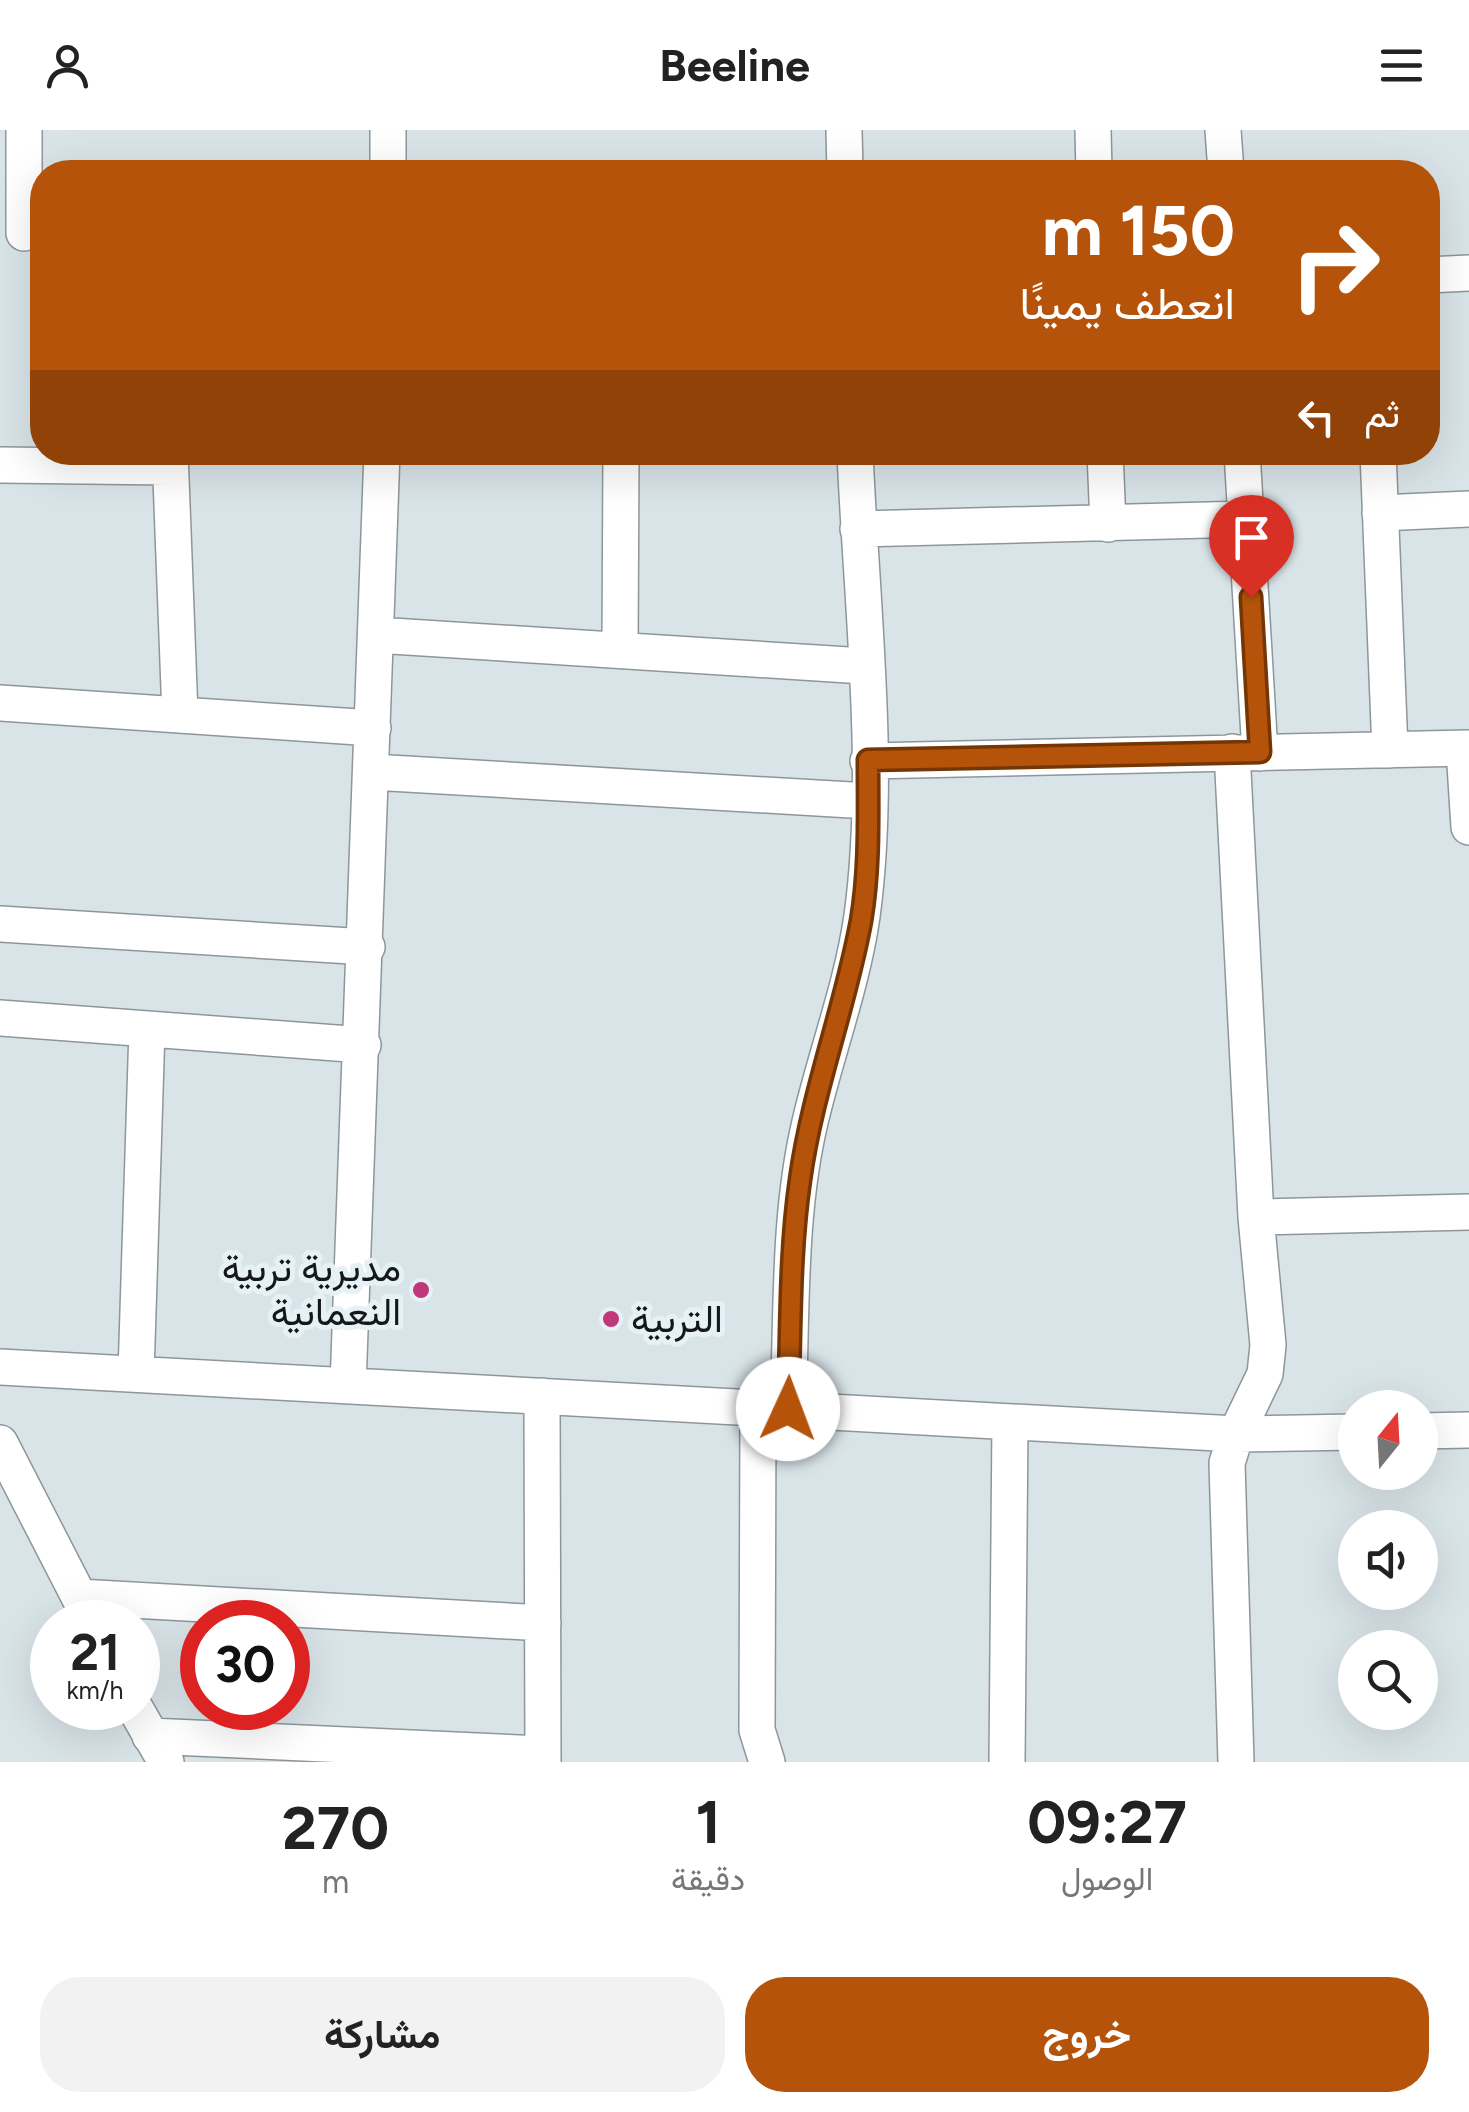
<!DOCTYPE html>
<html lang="ar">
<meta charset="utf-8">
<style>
:root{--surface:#fff;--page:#f2f2f2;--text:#222;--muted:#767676;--accent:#b45309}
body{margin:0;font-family:Figtree,Vazirmatn,sans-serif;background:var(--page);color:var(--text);direction:rtl;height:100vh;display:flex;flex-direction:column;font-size:38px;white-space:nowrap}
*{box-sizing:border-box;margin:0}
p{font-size:32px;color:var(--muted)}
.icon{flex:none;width:55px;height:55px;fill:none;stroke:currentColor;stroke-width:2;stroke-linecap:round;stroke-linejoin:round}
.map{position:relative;height:1632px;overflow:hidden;direction:ltr}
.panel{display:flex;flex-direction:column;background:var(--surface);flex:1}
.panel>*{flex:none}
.top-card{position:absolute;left:30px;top:30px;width:1410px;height:305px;border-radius:40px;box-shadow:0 10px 40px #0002;direction:rtl;background:#b45309;color:#fff;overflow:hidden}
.needle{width:65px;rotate:18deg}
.fabs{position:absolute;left:1338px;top:1260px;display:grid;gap:20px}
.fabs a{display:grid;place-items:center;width:100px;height:100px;border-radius:50%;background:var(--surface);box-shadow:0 10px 40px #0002;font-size:50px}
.speed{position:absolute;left:30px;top:1470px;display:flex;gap:20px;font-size:50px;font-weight:700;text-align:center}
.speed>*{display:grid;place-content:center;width:130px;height:130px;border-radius:50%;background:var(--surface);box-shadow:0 10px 40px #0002;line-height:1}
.speed small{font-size:25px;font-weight:400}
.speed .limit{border:15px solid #d22;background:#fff;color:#111}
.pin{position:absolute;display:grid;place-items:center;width:85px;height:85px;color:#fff;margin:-102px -42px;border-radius:50% 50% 50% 0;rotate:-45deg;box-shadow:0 0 10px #0007}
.pin .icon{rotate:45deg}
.me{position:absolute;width:110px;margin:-55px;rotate:2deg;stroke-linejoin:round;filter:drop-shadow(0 0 8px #0008)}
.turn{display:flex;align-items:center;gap:35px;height:210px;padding:0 40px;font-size:45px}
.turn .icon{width:130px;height:130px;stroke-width:2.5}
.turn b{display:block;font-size:70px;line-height:85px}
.then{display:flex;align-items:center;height:95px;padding:0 40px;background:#0003;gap:20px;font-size:38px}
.eta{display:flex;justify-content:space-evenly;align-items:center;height:170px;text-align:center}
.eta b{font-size:60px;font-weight:700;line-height:70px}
.primary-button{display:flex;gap:20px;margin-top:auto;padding:20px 40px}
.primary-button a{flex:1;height:115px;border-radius:40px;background:var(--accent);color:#fff;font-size:40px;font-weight:700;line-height:115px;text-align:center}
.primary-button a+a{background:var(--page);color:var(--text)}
header{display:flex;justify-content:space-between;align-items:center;height:130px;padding:0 40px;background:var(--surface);font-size:45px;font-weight:700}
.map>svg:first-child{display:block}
</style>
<header><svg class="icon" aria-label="menu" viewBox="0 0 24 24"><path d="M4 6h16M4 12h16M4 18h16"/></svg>Beeline<svg class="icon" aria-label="person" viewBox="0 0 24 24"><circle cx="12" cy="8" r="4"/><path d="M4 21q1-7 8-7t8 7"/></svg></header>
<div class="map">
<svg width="1469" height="1632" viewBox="0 0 1469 1632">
<rect width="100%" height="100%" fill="#d9e4e9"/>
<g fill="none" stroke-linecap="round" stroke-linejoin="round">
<defs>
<path id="minor" d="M844 0 845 42
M1093 0 1094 42
M1223 0 1226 42
M388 42V0
M24 103V0
M1428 145 1469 143
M170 322 180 585
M1105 322 1108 394
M1242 322 1260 623
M1378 322 1390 620
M0 335 170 337
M1380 383 1469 379
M858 399 1246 389
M376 505 864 536
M620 520 621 322
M0 573 373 598
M1464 619 1469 697
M1232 622 1256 1087 1268 1215 1265 1244 1236 1304 1227 1333 1236 1632
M868 631 1469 618
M372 642 868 671
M0 794 367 817
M0 888 363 915
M1256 1087 1469 1082
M0 1237 1236 1304 1355 1302
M136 1244 147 899
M348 1256 382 322
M542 1266 543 1632
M758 1278 757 1600 767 1632
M788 1279C792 1185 788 1085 810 992 826 923 852 856 862 786 882 639 861 471 855 322
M1420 1301 1469 1300
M0 1313 92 1492
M79 1467 543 1493
M135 1578 166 1632
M150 1606 543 1624
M1007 1632 1010 1292"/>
</defs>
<use href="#minor" stroke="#8d969b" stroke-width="38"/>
<use href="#minor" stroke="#fff" stroke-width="35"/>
</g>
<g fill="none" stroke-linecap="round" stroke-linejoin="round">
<defs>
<path id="route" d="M788 1279C791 1204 789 1125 800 1050 812 962 845 878 861 791 870 738 868 683 868 630L1260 622 1251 467"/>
</defs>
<use href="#route" stroke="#753606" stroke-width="25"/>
<use href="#route" stroke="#b45309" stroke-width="18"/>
</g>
<g fill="#bf387a" stroke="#e6f1f6" stroke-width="4">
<circle cx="421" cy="1160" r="10"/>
<circle cx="611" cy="1189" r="10"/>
</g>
<g text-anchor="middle" stroke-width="10" stroke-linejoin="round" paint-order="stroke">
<g font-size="38" fill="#15181a" stroke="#e6f1f6" text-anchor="end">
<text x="401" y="1151">مديرية تربية<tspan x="401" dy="44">النعمانية</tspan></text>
<text x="631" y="1202" text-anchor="start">التربية</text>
</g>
</g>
</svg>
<div class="fabs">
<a><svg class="needle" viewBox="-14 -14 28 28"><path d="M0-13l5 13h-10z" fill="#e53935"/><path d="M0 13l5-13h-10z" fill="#767676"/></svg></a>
<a><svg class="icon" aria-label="sound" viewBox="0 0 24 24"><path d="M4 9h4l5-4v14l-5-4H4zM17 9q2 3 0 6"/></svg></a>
<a><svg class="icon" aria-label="search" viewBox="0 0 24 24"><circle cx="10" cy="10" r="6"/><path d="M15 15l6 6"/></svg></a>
</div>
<div class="speed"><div>21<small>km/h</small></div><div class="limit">30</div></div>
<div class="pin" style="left:1251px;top:467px;background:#d93025"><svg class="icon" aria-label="arrive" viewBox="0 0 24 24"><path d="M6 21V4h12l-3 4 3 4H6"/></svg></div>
<svg class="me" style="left:788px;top:1279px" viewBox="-20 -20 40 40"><circle r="19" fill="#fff"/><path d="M0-13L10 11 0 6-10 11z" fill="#b45309"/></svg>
<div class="top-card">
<div class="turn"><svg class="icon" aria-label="right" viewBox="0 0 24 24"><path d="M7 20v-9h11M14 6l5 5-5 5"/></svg><div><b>150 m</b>انعطف يمينًا</div></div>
<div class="then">ثم<svg class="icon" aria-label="left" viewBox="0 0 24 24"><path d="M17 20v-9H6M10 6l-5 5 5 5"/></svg></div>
</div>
</div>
<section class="panel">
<div class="eta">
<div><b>09:27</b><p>الوصول</p></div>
<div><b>1</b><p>دقيقة</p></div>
<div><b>270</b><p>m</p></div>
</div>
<div class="primary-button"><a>خروج</a><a>مشاركة</a></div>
</section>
